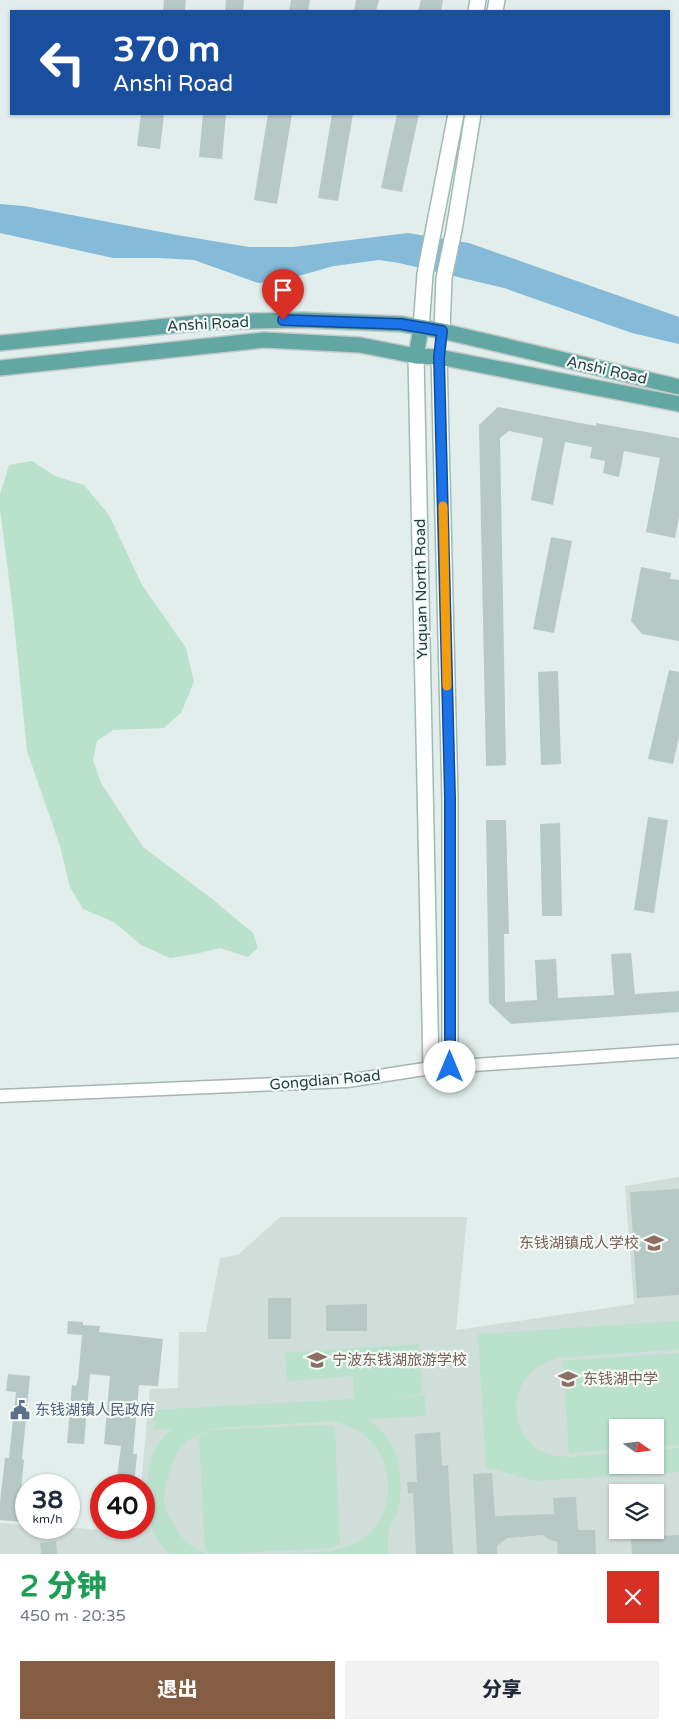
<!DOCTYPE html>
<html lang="zh">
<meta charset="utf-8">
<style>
:root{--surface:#fff;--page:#f2f2f3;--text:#1f2937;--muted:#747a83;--accent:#845d42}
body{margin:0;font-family:"Varela Round","Noto Sans SC",sans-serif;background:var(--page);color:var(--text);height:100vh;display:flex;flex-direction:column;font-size:19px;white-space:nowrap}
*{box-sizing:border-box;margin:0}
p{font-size:16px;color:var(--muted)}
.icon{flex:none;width:28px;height:28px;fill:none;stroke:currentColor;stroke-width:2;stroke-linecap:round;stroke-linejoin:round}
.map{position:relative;height:1554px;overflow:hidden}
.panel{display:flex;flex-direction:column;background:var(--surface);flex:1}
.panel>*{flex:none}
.hud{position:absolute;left:10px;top:10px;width:660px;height:105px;border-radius:0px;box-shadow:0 1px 4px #0004;background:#1a4fa0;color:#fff;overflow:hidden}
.needle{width:32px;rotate:104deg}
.tools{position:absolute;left:609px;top:1419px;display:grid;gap:10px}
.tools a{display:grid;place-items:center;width:55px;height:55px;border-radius:0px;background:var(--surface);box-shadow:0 1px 4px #0004;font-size:25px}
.speed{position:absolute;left:15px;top:1474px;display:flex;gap:10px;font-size:25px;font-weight:700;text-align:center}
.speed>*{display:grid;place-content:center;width:65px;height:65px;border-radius:50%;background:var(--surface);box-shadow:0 1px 4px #0004;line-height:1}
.speed small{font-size:12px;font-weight:400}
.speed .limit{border:8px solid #d22;background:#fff;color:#111}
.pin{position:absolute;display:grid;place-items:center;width:42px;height:42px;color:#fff;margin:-51px -21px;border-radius:50% 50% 50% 0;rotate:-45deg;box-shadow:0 0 5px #0007}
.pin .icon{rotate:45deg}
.me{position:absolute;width:55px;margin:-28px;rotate:0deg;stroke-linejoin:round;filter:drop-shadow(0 0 4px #0008)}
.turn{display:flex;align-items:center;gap:18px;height:105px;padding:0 20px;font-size:22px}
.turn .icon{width:65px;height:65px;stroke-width:2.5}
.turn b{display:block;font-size:35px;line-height:42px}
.round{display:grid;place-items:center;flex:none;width:52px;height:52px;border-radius:0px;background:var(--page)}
.summary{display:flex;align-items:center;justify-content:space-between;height:85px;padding:0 20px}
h1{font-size:30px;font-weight:800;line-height:38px;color:#1e9e55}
.button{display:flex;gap:10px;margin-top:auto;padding:10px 20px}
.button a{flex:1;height:58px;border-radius:0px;background:var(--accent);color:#fff;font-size:20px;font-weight:800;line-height:58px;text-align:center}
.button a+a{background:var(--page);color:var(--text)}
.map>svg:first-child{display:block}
</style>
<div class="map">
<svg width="679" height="1554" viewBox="0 0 679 1554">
<rect width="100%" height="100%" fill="#e2eeeb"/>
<path fill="#d0deda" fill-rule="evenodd" d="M679 1177V1554H0V1523L26 1525V1528H78L136 1534 137 1528H144V1485H141L150 1389 178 1388 179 1332H206L220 1258 238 1255 280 1217H467L456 1330 634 1304 625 1186ZM618 1428H655V1465H618ZM618 1492H655V1530H618Z"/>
<path fill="#b9e1cc" d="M32 461 55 476 84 485 109 515 142 585 186 648 194 682 181 713 164 728 113 730 97 741 93 760 101 783 143 847 211 898 253 933 258 948 248 957 220 948 195 954 170 958 141 945 114 922 83 909 70 887 60 846 27 751 12 603 0 509V495L9 465Z
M679 1321V1349L557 1358C547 1362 539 1365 531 1373 506 1396 514 1440 545 1453 564 1461 596 1454 617 1453L618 1465H655V1450L679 1448V1472L535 1481 486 1467 478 1334Z
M419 1344 422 1394 376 1398 425 1395 426 1416 367 1419C398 1439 406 1475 398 1509 396 1518 389 1526 388 1534 387 1541 388 1548 389 1554H275C300 1553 331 1554 354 1544 394 1525 399 1469 369 1439 359 1429 345 1424 332 1421L214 1428 188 1440 178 1451 173 1461 165 1487 164 1500 167 1512 180 1535 191 1546 207 1554H170C147 1533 143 1505 148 1476 150 1466 152 1454 157 1446 161 1439 167 1434 172 1429L154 1430 153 1410 354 1399 353 1376 287 1381 285 1353Z
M679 1353V1445L655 1447V1428H618L617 1449 569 1453 563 1361Z
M325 1425 335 1427 340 1543 331 1548 216 1554 205 1551 199 1437 210 1430Z"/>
<path fill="#85bad8" d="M0 204 24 206 177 235 249 247H293L408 233 469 243 679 317V344L632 333 504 288 399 263 379 260 334 266 284 280 258 283 194 260 159 258H113L0 233Z"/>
<path fill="#b7c9c5" d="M164 0H186L185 11H163Z
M226 0H244L243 11H225Z
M291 0H310L308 11H289Z
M356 0H379L376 11H354Z
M421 0H443L441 11H418Z
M141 114H164L160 149 137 146Z
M203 114H226L222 159 199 157Z
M268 114H292L277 204 254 200Z
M332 114H353L338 201 318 198Z
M397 114H419L402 192 381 188Z
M498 407 596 426V423L679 438V518L675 538 646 532 660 458 624 451 619 477 603 473 605 461 590 458 592 447 565 442 553 505 531 500 543 438 509 431 500 438 506 765 486 766 479 425Z
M551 537 572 541 554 633 533 629Z
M641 567 671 573 670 579 679 580V641L642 634 631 621Z
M669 670 679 672V737L673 764 648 759Z
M558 671 561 764 541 765 538 672Z
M648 817 668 820 654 913 634 910Z
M486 820H506L509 934H504L505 1002 537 1000 535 960 556 959 558 998 614 995 611 954 631 953 635 994 679 991V1012L511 1024 489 1003Z
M560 823 562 916H542L540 824Z
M679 1189V1295L637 1298 630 1192Z
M268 1298H291V1339H268Z
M367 1304V1331H326V1305Z
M68 1321 83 1322V1325L100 1326 99 1332 163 1339 158 1386 139 1385 133 1454H137L134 1485H116L121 1446 104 1444 110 1376 90 1374 84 1444 67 1443 72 1385 76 1386 78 1379 82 1335 67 1334Z
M8 1374 30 1376 22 1459 24 1460 20 1501H26L23 1522 0 1520V1502L5 1458H9L16 1392 6 1391Z
M440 1432 442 1466 448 1465 453 1554H416L413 1493 408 1494 407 1482H417L415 1434Z
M492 1473 495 1516 554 1514 553 1498 576 1497 578 1530H595L596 1554H558L557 1542 548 1539 543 1535 507 1538 497 1546V1554H477L473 1474Z
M679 1535V1554H632L631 1538Z
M56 1541 57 1554H41L40 1543Z"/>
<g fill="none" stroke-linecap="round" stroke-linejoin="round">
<defs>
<path id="street" d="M0 1096 347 1081 431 1068 679 1051"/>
<path id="secondary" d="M476 11 478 0
M495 11 497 0
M421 328 425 274 456 114
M442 331 444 278 454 230 473 114
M416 356 431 1068
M439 357 450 798V1067"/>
<path id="primary" d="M0 343 207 322 302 320 401 324 442 331 679 387
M416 356 421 328
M0 368 264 340 360 345 416 356 439 357 679 404"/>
</defs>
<use href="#street" stroke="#a4b6b4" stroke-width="15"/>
<use href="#secondary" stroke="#9fbab6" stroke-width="18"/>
<use href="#primary" stroke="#c1cac9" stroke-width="18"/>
<use href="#street" stroke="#fff" stroke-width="12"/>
<use href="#secondary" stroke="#fff" stroke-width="15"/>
<use href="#primary" stroke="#62a7a3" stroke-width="15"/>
</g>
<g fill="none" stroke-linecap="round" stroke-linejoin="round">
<defs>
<path id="route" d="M283 320 401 324 442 331 439 357 450 798V1067"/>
</defs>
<use href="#route" stroke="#114b97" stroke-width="12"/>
<use href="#route" stroke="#1a73e8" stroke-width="9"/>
<path stroke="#f59e0b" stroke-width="9" d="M443 506 447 686"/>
</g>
<defs>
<symbol id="university-bare" viewBox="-9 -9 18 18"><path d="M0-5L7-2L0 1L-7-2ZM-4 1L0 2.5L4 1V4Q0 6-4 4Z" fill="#8d6e63" stroke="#f3faf8" stroke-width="2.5" paint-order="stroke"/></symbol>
<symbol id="school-bare" viewBox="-9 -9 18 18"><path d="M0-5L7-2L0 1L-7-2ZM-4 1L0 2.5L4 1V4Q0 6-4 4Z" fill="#8d6e63" stroke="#f3faf8" stroke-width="2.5" paint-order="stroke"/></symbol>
<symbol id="civic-bare" viewBox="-9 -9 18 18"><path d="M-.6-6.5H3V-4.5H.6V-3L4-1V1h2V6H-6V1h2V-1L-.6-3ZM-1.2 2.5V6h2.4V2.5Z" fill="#5c6f8a" stroke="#f3faf8" stroke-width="2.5" paint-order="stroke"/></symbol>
</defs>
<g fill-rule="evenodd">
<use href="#university-bare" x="640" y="1229" width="28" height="28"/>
<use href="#school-bare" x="303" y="1346" width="28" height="28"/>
<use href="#school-bare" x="554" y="1365" width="28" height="28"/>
<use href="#civic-bare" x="6" y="1396" width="28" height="28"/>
</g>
<g text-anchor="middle" stroke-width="4.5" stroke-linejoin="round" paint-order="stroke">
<g font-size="15" fill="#20403e" stroke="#f3faf8">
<text transform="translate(208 324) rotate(-3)" y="5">Anshi Road</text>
<text transform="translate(607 370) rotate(13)" y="5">Anshi Road</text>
<text transform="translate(421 589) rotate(-91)" y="5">Yuquan North Road</text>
<text transform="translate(325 1080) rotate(-5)" y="5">Gongdian Road</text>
</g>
<g font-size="15" fill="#785e54" stroke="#f3faf8" text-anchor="start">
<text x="639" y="1248" text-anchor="end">东钱湖镇成人学校</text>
<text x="332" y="1365">宁波东钱湖旅游学校</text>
<text x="583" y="1384">东钱湖中学</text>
</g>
<g font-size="15" fill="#4e5e75" stroke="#f3faf8" text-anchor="start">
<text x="35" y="1415">东钱湖镇人民政府</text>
</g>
</g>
</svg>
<div class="tools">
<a><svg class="needle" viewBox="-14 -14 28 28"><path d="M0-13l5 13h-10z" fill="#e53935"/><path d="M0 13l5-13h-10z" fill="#747a83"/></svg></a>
<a><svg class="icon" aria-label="layers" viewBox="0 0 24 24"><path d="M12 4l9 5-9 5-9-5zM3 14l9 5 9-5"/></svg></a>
</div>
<div class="speed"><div>38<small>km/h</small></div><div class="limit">40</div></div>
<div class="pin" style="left:283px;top:320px;background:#d93025"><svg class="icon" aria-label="arrive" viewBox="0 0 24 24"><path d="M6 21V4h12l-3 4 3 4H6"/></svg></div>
<svg class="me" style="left:450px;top:1067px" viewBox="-20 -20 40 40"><circle r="19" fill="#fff"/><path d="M0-13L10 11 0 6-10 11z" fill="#1a73e8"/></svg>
<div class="hud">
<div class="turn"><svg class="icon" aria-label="left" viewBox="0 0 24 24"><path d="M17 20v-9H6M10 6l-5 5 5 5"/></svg><div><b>370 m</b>Anshi Road</div></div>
</div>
</div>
<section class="panel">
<div class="summary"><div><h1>2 分钟</h1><p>450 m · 20:35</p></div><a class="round" style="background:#d93025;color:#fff"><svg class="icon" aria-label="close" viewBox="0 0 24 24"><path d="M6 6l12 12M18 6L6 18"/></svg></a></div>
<div class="button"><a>退出</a><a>分享</a></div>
</section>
